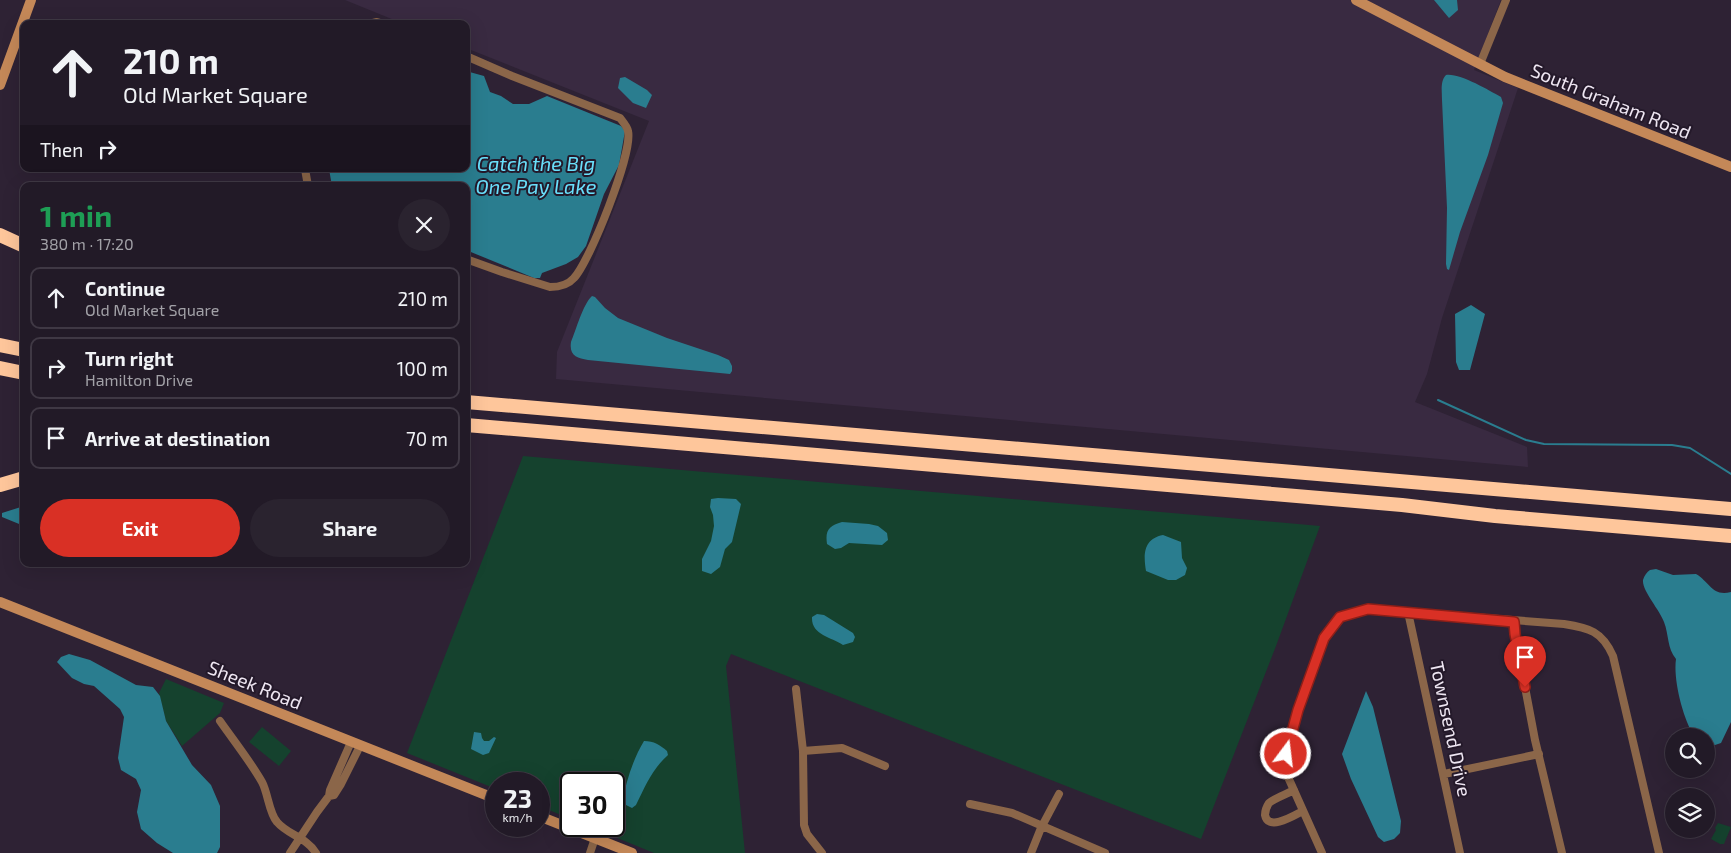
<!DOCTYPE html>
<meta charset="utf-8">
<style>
:root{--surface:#221a27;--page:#2a232f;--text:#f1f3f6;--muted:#a2a1a7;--line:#3f3844;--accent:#d93025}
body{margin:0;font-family:"Exo 2",sans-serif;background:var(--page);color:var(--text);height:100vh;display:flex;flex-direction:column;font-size:19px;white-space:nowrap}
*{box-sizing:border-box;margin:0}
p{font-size:16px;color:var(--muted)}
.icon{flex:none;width:28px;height:28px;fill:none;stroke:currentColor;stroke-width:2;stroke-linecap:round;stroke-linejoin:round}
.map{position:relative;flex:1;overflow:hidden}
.drawer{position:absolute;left:20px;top:182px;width:450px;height:385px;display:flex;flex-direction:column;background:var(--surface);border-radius:10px;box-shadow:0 5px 20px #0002,0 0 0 1px var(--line)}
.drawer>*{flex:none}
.hud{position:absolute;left:20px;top:20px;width:450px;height:152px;border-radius:10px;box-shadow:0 5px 20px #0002,0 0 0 1px var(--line);background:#221a27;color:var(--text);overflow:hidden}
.tools{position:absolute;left:1665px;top:728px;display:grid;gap:10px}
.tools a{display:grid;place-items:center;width:50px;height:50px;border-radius:50%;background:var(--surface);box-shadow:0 5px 20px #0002,0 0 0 1px var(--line);font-size:25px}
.speed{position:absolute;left:485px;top:772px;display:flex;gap:10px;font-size:25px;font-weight:700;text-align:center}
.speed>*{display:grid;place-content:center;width:65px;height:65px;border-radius:50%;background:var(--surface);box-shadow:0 5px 20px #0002,0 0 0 1px var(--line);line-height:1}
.speed small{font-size:12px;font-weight:400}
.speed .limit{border:2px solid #111;border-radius:8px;background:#fff;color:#111}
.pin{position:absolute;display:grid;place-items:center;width:42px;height:42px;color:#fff;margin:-51px -21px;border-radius:50% 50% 50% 0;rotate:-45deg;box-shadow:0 0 5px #0007}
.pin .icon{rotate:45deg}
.me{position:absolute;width:55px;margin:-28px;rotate:15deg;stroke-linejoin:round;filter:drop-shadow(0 0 4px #0008)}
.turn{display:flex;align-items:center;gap:18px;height:105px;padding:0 20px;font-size:22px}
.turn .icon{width:65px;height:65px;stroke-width:2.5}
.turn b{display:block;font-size:35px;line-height:42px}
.then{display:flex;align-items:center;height:48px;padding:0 20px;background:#0003;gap:10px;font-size:19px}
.round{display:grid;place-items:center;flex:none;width:52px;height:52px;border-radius:26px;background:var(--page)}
.summary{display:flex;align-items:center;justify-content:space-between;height:85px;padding:0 20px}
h1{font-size:30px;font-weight:700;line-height:38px;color:#1e9e55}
.cta{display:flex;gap:10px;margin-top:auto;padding:10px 20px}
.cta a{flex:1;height:58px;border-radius:30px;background:var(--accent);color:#fff;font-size:20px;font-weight:700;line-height:58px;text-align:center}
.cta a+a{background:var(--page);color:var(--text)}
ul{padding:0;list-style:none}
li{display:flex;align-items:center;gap:15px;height:62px;margin:0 10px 8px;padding:0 10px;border:2px solid var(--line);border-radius:10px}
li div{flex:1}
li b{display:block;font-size:19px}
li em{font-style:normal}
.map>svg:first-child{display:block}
</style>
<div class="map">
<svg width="1731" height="853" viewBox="0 0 1731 853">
<rect width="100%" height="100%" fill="#2e2234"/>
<path fill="#392a41" d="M345 0H1501L1474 70 1518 88 1442 318 1427 374 1415 402 1527 447 1528 467 556 379 557 352 649 121 466 48V24H404Z"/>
<path fill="#15422e" d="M523 456 1320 526 1276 646 1201 839 731 654 726 666 745 853H654L588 826H614V784H571V819L539 806V784H496V789L407 753Z
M166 679 224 703 220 713 182 746 166 721 159 693Z
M262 727 291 751 279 766 249 742Z
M1718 823 1731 827 1724 844H1720L1711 839 1716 830 1715 828Z"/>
<path fill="#2a7d8f" d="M1434 0H1457L1458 10 1449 18Z
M466 71 484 76 490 92 501 96 513 104H529L547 96 621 126 625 131 619 165 604 194 586 246 578 257 566 264 542 273 540 278H534L466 250V186H332L329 169H466Z
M1446 75C1460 73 1488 90 1501 97L1503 103 1488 155 1460 232 1449 270 1447 269 1446 264 1447 208 1442 100C1442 92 1440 81 1446 75Z
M625 77 647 90 652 95 646 108 633 103 618 88 620 78Z
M592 296 595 297 605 308 618 318 667 338 718 355 729 360 732 366V371L730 374 588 360C577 358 569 356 571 342 576 330 583 304 592 296Z
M1471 305 1485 314 1470 370H1459L1456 362 1455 314Z
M718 498 736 499 741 504 732 542 725 549 720 567 711 574 702 571V559L711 541 714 526 713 515 710 507 711 499Z
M24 506V526L2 517V513Z
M842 522 869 524 878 526 887 533 888 540 882 545 849 543 841 548 835 549 827 544C825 530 829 526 842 522Z
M1163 535 1181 542 1182 558 1187 568 1185 575 1176 580H1168L1146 571C1143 553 1144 539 1163 535Z
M1656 569 1673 575 1696 574C1710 582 1712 597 1731 592V722L1721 743 1712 746 1706 745V736H1694C1683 718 1673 680 1676 659 1667 648 1669 635 1664 622 1660 610 1642 591 1643 580 1644 576 1647 572 1650 570Z
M817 614 824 615 853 633 855 637 853 642 843 645C831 637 811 635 812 617Z
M69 654 90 660 136 685 153 687 160 696 166 721 192 765 211 785 220 806V847L217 853H173L157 843 141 829 137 812 141 790 136 779 121 770 118 758 124 717 120 709 94 686 84 684 72 678 57 662 61 657Z
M1366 691 1373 707 1401 821 1400 833 1394 839 1384 842 1378 837 1351 779 1342 754Z
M474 732 481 733 482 738 484 741H489L494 737 496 738 489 753 483 755 471 749Z
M644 741C654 741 660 745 667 751L668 755C652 769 645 787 636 805L632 808 622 803C626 782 633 759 644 741Z"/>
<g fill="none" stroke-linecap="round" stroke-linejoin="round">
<path stroke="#2a7d8f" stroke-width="2" d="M1438 400 1526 440 1544 444 1672 445 1690 448 1731 474"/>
<path stroke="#8b6649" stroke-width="8" d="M369 24 377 22 384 24
M466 56 512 76 620 118C623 122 627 126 628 131 633 153 590 261 574 278 568 285 559 287 550 287L502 272 466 259
M1480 64 1506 0
M305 169 308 186
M1408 612 1460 853
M1514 621 1515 634 1535 740 1562 853
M796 689 803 751 804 825 807 834 822 853
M220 721C234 741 250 761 262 782 268 793 269 813 277 822 288 835 306 837 316 853
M803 751 842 748 885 766
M1444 774 1539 754
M1294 790C1287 794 1275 798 1269 803 1267 806 1265 811 1265 815 1268 832 1295 815 1303 811
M329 796 330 790 351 742
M970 804 1012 813 1105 853
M290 853 317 812 329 796 334 795 341 784 360 746
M590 853 595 838
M1031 853 1041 828 1059 794
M1322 853 1288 777 1286 754 1298 710 1324 638 1340 617 1368 609 1564 624C1589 628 1602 631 1613 656L1659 853"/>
<path stroke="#c48858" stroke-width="10" d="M1356 0 1505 77 1731 167
M0 85 31 0
M0 602 496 799
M539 816 632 853"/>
<path stroke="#fec69b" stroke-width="14" d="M0 235 24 246
M0 345 24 350
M0 368 24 373
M466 402 1731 509
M466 425 1402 505 1495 516 1731 536
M0 485 24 478"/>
</g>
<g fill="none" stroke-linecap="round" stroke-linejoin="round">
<defs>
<path id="route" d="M1286 754 1298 710 1324 638 1340 617 1368 609 1514 622 1515 634 1525 687"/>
</defs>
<use href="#route" stroke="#8d1f18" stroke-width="12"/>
<use href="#route" stroke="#d93025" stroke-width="9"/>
</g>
<g text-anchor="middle" stroke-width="4" stroke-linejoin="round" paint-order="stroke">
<g font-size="19" fill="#eee6f2" stroke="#24192a">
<text transform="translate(1611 101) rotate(22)" y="7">South Graham Road</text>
<text transform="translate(255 685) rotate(22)" y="7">Sheek Road</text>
<text transform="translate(1451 729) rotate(78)" y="7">Townsend Drive</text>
</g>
<g font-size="20" font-style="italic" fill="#6ae0fc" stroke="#24192a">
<text x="536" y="171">Catch the Big<tspan x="536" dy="23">One Pay Lake</tspan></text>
</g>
</g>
</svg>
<div class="tools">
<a><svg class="icon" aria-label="search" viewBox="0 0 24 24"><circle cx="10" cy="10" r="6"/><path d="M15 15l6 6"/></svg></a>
<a><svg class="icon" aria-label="layers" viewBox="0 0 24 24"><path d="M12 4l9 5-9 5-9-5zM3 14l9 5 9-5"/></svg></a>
</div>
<div class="speed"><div>23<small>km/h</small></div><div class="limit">30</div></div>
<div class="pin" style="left:1525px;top:687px;background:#d93025"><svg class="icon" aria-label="arrive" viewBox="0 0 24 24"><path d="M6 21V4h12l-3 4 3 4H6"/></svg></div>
<svg class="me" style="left:1286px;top:754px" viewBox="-20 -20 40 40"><circle r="17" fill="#d93025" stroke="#fff" stroke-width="3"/><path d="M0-11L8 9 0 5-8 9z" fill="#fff"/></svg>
<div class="hud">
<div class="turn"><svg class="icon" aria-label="ahead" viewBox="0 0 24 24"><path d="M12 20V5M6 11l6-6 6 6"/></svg><div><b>210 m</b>Old Market Square</div></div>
<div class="then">Then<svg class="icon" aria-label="right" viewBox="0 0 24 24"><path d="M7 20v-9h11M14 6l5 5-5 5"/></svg></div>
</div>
<section class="drawer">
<div class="summary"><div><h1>1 min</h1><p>380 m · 17:20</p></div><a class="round"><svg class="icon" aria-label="close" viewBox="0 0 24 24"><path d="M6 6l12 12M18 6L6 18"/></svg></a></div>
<ul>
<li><svg class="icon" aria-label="ahead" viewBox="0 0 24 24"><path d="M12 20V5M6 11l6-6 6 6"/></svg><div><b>Continue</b><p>Old Market Square</p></div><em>210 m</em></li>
<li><svg class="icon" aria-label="right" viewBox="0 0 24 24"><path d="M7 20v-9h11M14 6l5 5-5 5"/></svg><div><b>Turn right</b><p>Hamilton Drive</p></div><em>100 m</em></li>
<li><svg class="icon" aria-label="arrive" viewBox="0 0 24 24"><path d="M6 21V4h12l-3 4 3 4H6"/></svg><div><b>Arrive at destination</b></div><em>70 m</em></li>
</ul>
<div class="cta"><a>Exit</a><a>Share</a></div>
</section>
</div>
